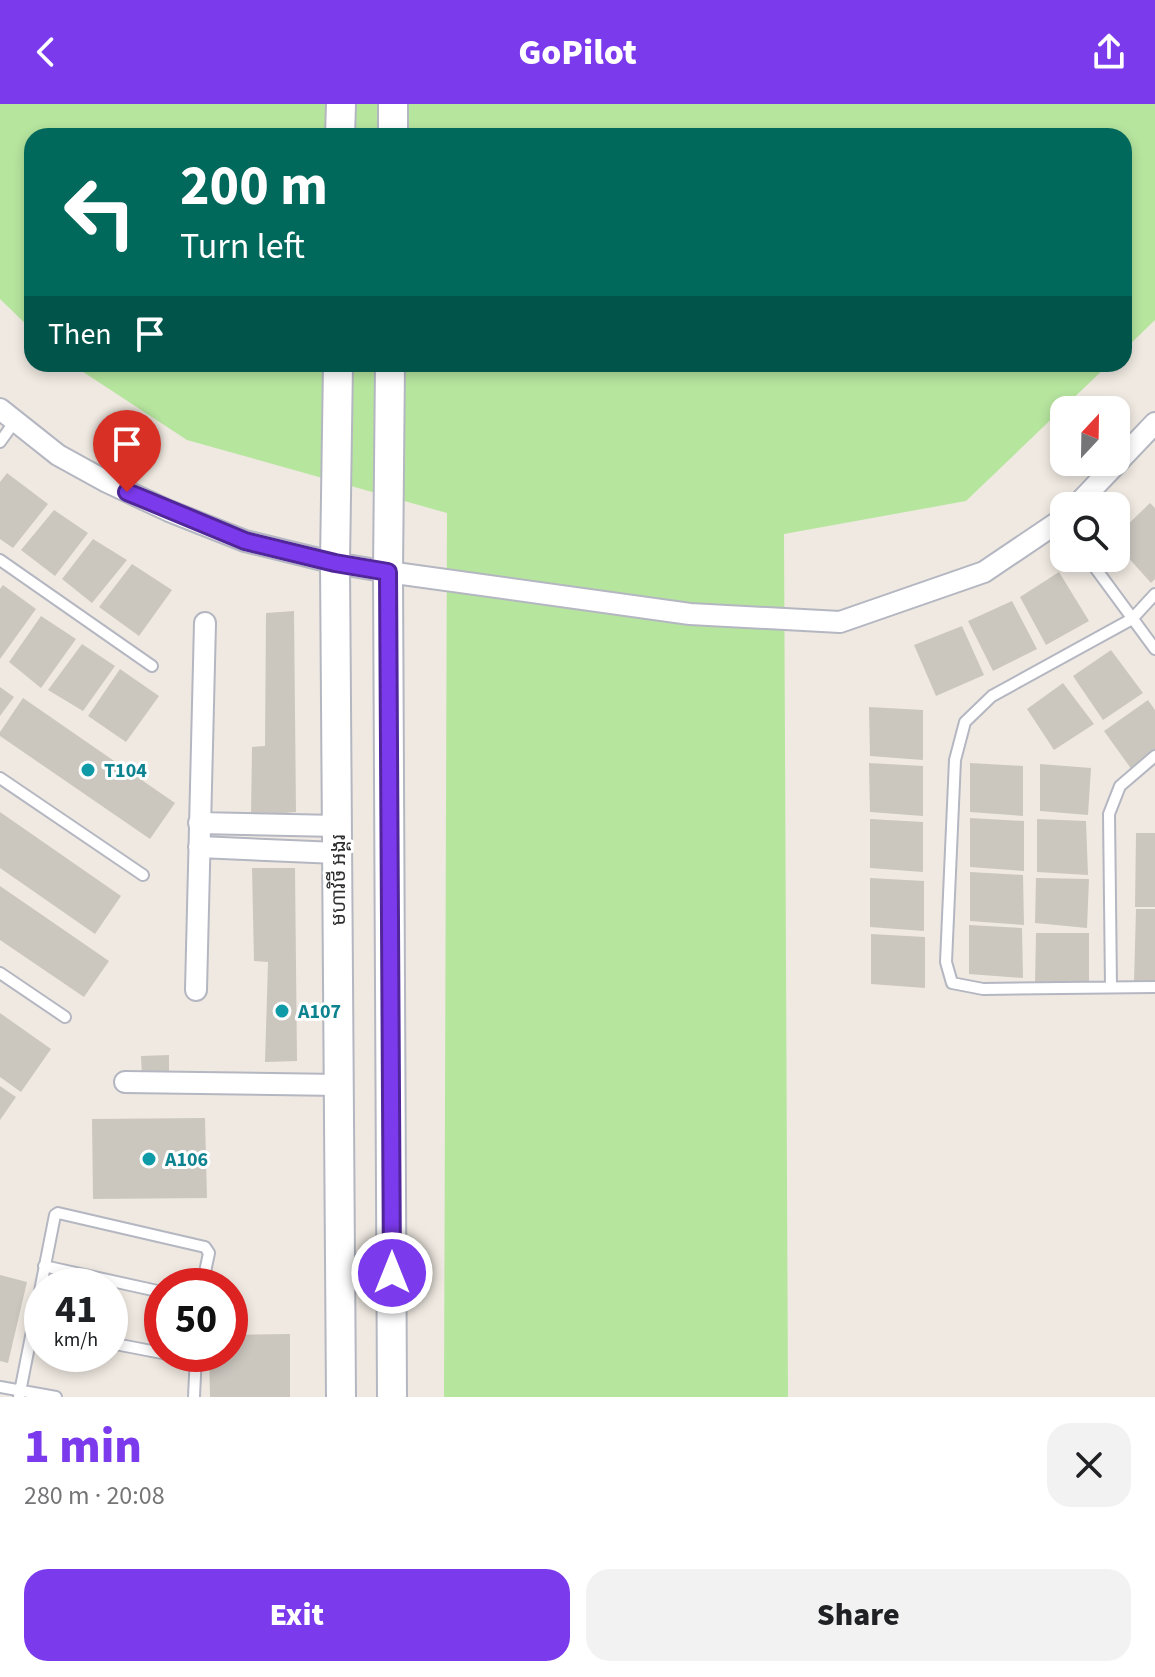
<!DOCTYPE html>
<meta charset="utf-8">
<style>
:root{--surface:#fff;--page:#f2f2f2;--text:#202124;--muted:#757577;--accent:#7c3aed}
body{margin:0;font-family:"Source Sans 3","Noto Sans Khmer",sans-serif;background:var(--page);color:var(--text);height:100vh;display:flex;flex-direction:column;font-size:30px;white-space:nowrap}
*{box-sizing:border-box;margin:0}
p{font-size:26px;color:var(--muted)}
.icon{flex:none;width:44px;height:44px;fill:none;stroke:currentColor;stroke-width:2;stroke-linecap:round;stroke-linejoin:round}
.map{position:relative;height:1293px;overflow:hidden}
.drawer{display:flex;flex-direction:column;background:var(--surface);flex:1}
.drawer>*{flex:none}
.guide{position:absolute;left:24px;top:24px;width:1108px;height:244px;border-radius:24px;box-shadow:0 4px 12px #0003;background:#00695c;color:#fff;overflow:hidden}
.needle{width:52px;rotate:22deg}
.controls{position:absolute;left:1050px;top:292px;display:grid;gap:16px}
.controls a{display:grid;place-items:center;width:80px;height:80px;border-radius:16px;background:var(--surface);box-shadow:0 4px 12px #0003;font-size:40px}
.speed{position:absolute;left:24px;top:1164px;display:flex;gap:16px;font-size:40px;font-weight:700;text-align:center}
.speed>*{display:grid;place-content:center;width:104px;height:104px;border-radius:50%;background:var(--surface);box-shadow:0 4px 12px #0003;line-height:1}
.speed small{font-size:20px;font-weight:400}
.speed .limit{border:12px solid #d22;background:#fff;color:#111}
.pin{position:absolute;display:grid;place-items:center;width:68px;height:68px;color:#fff;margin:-82px -34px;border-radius:50% 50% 50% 0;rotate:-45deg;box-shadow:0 0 8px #0007}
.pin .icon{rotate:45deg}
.me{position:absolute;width:88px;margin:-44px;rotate:0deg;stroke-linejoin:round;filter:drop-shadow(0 0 6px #0008)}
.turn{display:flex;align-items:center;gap:28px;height:168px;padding:0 24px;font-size:36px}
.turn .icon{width:104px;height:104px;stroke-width:2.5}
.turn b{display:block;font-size:56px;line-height:68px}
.then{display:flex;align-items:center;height:76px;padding:0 24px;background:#0003;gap:16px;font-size:30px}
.round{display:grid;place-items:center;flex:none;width:84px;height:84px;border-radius:24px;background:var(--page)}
.headline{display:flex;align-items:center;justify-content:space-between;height:136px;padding:0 24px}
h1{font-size:48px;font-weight:800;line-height:60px;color:var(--accent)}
.button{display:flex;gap:16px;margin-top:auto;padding:16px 24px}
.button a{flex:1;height:92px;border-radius:24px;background:var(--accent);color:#fff;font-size:32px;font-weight:800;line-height:92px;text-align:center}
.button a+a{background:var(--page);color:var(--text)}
header{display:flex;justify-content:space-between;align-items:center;height:104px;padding:0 24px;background:var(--accent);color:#fff;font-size:36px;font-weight:800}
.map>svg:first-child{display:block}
</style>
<header><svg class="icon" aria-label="back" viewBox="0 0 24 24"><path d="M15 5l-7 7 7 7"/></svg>GoPilot<svg class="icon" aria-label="share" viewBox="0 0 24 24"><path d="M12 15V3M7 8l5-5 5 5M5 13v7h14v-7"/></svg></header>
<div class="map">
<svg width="1155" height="1293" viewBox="0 0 1155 1293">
<rect width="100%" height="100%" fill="#efe9e1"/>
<path fill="#b6e59e" d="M0 0H1155V216L1124 246V32H32V226L0 195Z
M71 260H1109L966 397 784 430 788 1293H444L447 409 187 336Z"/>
<path fill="#cbc7bf" d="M7 369 48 400 13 444 0 435V378Z
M1150 399 1155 404V475L1151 479 1116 440V432Z
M54 406 88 429 55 472 21 446Z
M93 435 127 456 92 499 62 475Z
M132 460 172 486 139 532 99 503Z
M1059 468 1089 517 1046 541 1020 493Z
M3 481 36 505 0 555V485Z
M1012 497 1037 545 993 567 968 517Z
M294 507 296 708 251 712 252 643 265 642 266 509Z
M41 512 76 535 41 584 9 558Z
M962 522 984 571 936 592 914 541Z
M82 540 115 562 83 607 48 586Z
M1111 546 1143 589 1103 616 1073 572Z
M120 565 159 592 126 638 88 612Z
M1063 579 1094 620 1054 646 1027 605Z
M0 583 14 593 0 612Z
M23 594 175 699 150 735 0 632V628Z
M1148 596 1155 606V649L1132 666 1104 627Z
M869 603 923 606V656L870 652Z
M869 659 923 662V712L870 708Z
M970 659 1023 662V712L970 708Z
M1040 660 1091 664 1088 711 1040 707Z
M0 708 121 792 95 830 0 764Z
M970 714 1024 717V767L970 763Z
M870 715 923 718V768L870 764Z
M1037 715 1086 717 1088 771 1037 768Z
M1136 729H1155V803H1135Z
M252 764H295L297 957 265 958 268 858 254 857Z
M970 768 1023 771 1024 821 970 817Z
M870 774 924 777V827L870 823Z
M1036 774 1089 775 1087 824 1035 819Z
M0 782 109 857 84 893 0 836Z
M1136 805H1155V878H1134Z
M969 821 1022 824 1023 874 969 870Z
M1036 829H1089V880L1035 881Z
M871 830 925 833V884L871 880Z
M0 909 51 945 21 988 0 973Z
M169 951V973H142L141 952Z
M0 982 16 993 0 1016Z
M205 1014 207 1094 93 1095 92 1015Z
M0 1171 27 1178 8 1259 0 1257Z
M290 1230V1293H210L209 1250H230V1231Z"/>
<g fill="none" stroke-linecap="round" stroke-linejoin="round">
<defs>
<path id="lane" d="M0 338 15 317
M1088 454 1155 545
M0 456 152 562
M1155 490 1132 515 992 592 965 618 955 656 946 858 952 879 983 885 1155 883
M0 674 143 771
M0 869 65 913
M1111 883 1109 710 1120 682 1155 652
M44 1162 162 1188
M110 1239 162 1249
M166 1250 196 1256
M0 1283 56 1293
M19 1293 55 1111 58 1109 205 1143 209 1149 202 1182
M194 1293 196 1250"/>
<path id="street" d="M0 305 58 351 107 378 169 407 245 437 335 459 388 468 690 510 840 518 984 468 1064 414
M1076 402 1155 319
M199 719 338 722
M199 743 337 749
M196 886 205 519
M125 978 340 981"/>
<path id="secondary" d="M340 32 341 0
M393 32V0
M338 260 335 459 341 1293
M390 260 388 468 392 1293"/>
</defs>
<use href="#lane" stroke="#b4b7c1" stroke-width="14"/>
<use href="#street" stroke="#b4b7c1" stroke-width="24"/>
<use href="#secondary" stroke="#b4b7c1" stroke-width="32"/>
<use href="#lane" stroke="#fff" stroke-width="10"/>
<use href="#street" stroke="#fff" stroke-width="20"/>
<use href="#secondary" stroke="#fff" stroke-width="28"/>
</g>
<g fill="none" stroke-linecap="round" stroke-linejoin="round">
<defs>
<path id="route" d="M127 388 245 437 335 459 388 468 392 1169"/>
</defs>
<use href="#route" stroke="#51269a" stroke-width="20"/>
<use href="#route" stroke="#7c3aed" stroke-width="14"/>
</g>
<g fill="#0f9aa8" stroke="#fff" stroke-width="3">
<circle cx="88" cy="666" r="8"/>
<circle cx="282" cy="907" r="8"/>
<circle cx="149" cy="1055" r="8"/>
</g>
<g text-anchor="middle" stroke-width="6" stroke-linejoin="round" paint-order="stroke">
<g font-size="20" font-weight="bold" fill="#0d838f" stroke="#fff" text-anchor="start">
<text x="104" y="673">T104</text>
<text x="298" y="914">A107</text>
<text x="165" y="1062">A106</text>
</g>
<g font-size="20" fill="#2e2e2e" stroke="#fff">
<text transform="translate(338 776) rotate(-90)" y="7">មហាវិថី អង្គរ</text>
</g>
</g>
</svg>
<div class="controls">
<a><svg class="needle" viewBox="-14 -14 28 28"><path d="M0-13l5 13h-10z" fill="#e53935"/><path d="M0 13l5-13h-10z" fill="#757577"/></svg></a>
<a><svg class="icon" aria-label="search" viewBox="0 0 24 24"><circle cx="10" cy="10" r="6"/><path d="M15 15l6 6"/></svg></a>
</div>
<div class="speed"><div>41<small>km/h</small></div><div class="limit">50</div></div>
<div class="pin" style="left:127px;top:388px;background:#d93025"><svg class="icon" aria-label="arrive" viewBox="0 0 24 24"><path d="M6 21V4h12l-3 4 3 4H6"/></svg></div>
<svg class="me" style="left:392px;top:1169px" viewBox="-20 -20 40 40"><circle r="17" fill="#7c3aed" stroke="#fff" stroke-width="3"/><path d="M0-11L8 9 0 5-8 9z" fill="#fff"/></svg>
<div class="guide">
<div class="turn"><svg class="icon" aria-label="left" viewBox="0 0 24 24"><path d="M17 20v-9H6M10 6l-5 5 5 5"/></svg><div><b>200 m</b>Turn left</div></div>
<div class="then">Then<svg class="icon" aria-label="arrive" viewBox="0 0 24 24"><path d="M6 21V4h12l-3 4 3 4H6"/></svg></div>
</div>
</div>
<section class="drawer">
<div class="headline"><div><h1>1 min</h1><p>280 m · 20:08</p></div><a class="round"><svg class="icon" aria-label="close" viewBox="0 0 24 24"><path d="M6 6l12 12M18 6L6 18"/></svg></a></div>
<div class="button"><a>Exit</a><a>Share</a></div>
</section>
